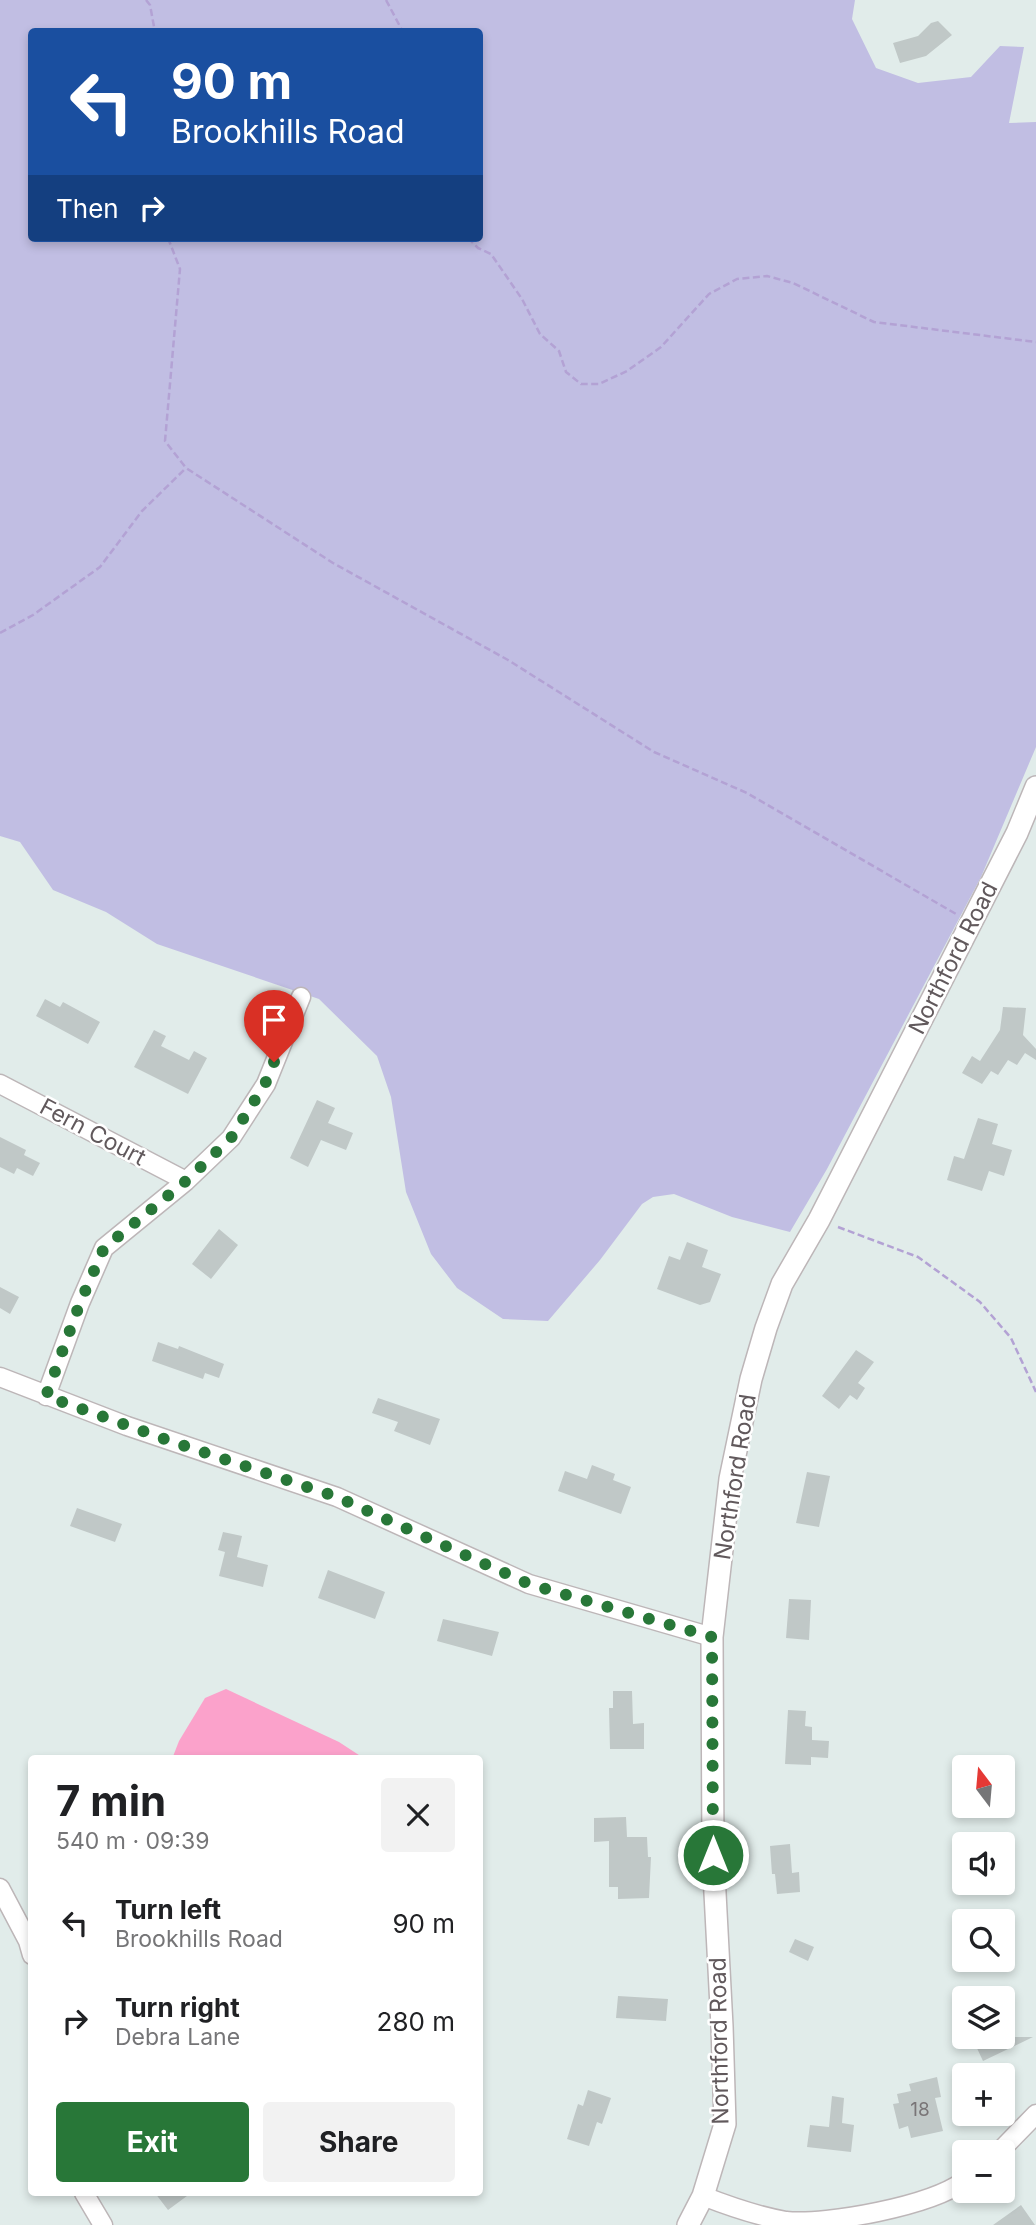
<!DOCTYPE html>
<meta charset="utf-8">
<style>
:root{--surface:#fff;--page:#f2f2f2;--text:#202124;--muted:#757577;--accent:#287738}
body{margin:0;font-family:Inter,sans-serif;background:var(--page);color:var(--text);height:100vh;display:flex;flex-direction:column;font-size:26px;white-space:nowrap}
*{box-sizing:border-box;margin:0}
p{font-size:23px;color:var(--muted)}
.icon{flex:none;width:38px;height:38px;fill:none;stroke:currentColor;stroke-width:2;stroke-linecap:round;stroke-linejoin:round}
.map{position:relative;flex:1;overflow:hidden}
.panel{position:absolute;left:28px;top:1755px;width:455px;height:441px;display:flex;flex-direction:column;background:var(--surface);border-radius:7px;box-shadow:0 4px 10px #0003}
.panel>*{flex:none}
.hud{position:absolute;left:28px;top:28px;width:455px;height:214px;border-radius:7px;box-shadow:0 4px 10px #0003;background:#1a4fa0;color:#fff;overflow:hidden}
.needle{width:46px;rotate:344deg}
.controls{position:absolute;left:952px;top:1755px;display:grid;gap:14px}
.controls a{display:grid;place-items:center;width:63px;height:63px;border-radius:7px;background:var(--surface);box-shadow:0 4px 10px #0003;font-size:35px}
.pin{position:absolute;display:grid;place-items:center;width:60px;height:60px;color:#fff;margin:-72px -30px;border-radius:50% 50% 50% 0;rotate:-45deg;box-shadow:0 0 7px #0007}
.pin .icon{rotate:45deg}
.me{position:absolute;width:77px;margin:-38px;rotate:0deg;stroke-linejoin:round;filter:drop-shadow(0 0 5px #0008)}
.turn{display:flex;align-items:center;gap:24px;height:147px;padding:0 28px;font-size:32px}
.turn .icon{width:91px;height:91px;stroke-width:2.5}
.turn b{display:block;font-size:49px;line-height:60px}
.then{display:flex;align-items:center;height:66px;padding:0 28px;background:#0003;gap:14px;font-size:26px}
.round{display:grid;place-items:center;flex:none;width:74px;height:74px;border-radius:7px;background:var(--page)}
.summary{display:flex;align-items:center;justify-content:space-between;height:119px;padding:0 28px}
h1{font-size:42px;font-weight:700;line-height:52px}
.primary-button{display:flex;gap:14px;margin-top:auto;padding:14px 28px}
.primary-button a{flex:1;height:80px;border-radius:7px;background:var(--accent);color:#fff;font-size:28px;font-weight:700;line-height:80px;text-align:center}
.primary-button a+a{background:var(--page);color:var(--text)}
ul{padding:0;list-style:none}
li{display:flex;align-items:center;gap:21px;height:98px;padding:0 28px}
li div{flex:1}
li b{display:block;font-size:26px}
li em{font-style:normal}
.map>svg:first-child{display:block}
</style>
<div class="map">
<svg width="1036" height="2225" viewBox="0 0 1036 2225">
<rect width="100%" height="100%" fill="#e1ecea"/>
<path fill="#c1bee3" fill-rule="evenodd" d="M0 0H855L852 19 876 68 918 83 971 77 1000 46 1024 47 1009 123 1036 122V747L981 877 827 1169 790 1232 732 1217 674 1194 653 1197 642 1204 600 1260 548 1321 503 1319 457 1288 431 1254 406 1192 391 1097 377 1056 319 999 157 944 106 912 53 890 20 842 0 836ZM32 32H480V238H32Z"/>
<path fill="#fba2cb" d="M226 1689 339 1742 365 1759H172L179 1741 205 1698Z"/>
<path fill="#c0c8c7" d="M938 21 952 35 926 56 900 63 893 43 918 36 931 23Z
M45 999 60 1007 63 1002 100 1022 88 1044 36 1016Z
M1003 1007 1026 1008 1023 1035 1036 1049V1060L1025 1053 1017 1065 1008 1060 998 1075 991 1071 982 1084 962 1073 972 1056 980 1061 1000 1030Z
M154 1030 166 1036 161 1046 189 1060 194 1051 207 1058 188 1094 134 1067Z
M317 1100 335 1108 328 1123 353 1133 346 1150 321 1140 308 1167 290 1158Z
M978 1118 998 1124 992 1144 1012 1150 1004 1176 989 1171 982 1191 947 1180 954 1156 964 1159Z
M0 1137 26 1150 24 1155 40 1163 33 1176 17 1168 14 1174 0 1167Z
M219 1229 238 1245 211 1279 192 1264Z
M687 1242 708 1250 702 1267 721 1274 710 1302 700 1305 657 1289 669 1256 680 1260Z
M0 1287 19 1297 10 1314 0 1308Z
M158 1342 178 1349 179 1346 224 1364 219 1378 205 1373 203 1379 152 1361Z
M856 1350 874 1362 858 1383 865 1388 857 1400 850 1395 839 1409 822 1396Z
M378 1398 440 1419 430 1445 394 1431 398 1422 372 1413Z
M592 1465 615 1474 613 1480 631 1487 621 1514 558 1491 565 1471 587 1479Z
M807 1472 830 1476 819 1527 796 1523Z
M77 1508 122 1524 115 1542 70 1526Z
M223 1532 242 1536 237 1557 268 1565 263 1587 219 1576 225 1552 218 1550Z
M328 1570 385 1592 375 1619 318 1598Z
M789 1599 811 1600 809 1640 786 1638Z
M443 1619 499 1632 492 1656 437 1641Z
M613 1691H632L633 1724 644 1723V1749H610L609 1708H613Z
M788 1710 806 1711 805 1726 812 1727V1740L829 1741 828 1758 811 1757V1765L785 1764Z
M626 1817 627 1837H647L648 1857H651L649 1898 618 1899V1887H609V1841L594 1842V1818Z
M790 1844 792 1873 799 1872 800 1892 777 1894 775 1874H772L770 1846Z
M795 1939 814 1947 808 1961 789 1952Z
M618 1996 668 1999 666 2021 616 2018Z
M976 2037H1033L983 2061 975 2044 978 2042Z
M937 2077 941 2097 935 2098 943 2131 911 2138 908 2126 899 2129 893 2104 899 2103 897 2094 911 2091 909 2084Z
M588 2090 611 2098 602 2124 597 2122 589 2146 567 2139 578 2104 583 2106Z
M832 2096 844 2098 842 2123 854 2125 851 2152 807 2147 810 2125 829 2127Z
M155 2193H191L168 2210Z
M1021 2205 1035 2225H993Z"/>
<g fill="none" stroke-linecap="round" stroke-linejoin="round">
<defs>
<path id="minor" d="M0 1084 186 1181
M0 1377 127 1426 337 1497 529 1584 712 1637
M46 1396 80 1303 104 1248 186 1181 231 1138 266 1084 301 997
M0 1888 28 1941 32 1955
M999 2152 1036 2114
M84 2193 103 2225
M703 2196C731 2207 757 2216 786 2221 828 2225 930 2206 964 2181"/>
<path id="tertiary" d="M688 2225 703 2196 725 2124 722 2026 713 1855 712 1637 730 1479 751 1379 766 1328 782 1284 819 1220 971 923 1017 833 1036 787"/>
</defs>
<use href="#minor" stroke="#bdb6b8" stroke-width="21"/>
<use href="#tertiary" stroke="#bdb6b8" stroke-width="24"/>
<path stroke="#b3a2d4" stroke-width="2.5" stroke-dasharray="7 3.5" stroke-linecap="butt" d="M146 0 150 5 155 32
M386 0 403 32
M168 238 180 269 165 441 186 468 333 563 508 660 654 752 747 793 956 914
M468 238 478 248 491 254 522 299 540 334 559 351 566 372 581 384H599L627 371 661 347 709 294 737 279 767 276 793 283 874 322 1036 342
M0 633 33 615 100 567 142 511 186 468
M838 1227 918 1257 980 1302 1011 1338 1036 1392"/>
<use href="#minor" stroke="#fff" stroke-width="18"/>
<use href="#tertiary" stroke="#fff" stroke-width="21"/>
</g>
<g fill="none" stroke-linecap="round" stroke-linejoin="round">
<path stroke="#287738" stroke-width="12" stroke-dasharray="0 21.6" d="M274 1062 265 1084 231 1138 186 1181 104 1248 80 1303 46 1396 170 1441 337 1497 529 1584 712 1637 713 1855"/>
</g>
<g text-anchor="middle" stroke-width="5" stroke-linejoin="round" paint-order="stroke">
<g font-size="19" fill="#797577">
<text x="920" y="2116">18</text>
</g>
<g font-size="23" fill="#61595c" stroke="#fff">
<text transform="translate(953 958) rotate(-63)" y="8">Northford Road</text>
<text transform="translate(93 1132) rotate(28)" y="8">Fern Court</text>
<text transform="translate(735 1477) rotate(-81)" y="8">Northford Road</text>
<text transform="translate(719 2041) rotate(-91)" y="8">Northford Road</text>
</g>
</g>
</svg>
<div class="controls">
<a><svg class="needle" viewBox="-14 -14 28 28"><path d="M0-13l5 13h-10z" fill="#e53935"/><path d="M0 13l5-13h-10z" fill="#757577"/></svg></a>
<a><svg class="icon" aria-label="sound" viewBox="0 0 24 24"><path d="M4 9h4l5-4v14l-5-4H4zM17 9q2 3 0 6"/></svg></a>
<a><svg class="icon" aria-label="search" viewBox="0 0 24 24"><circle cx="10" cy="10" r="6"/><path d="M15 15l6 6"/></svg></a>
<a><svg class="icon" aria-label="layers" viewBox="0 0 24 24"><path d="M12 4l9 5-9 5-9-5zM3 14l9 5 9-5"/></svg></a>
<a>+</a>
<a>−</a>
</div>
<div class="pin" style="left:274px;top:1062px;background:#d93025"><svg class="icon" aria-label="arrive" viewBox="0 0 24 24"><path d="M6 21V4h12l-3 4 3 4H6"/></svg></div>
<svg class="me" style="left:713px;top:1855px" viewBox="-20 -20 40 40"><circle r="17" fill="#287738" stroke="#fff" stroke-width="3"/><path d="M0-11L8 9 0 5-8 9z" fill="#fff"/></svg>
<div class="hud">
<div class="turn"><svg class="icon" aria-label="left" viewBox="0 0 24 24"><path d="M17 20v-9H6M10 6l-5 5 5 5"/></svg><div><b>90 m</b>Brookhills Road</div></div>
<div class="then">Then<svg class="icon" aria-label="right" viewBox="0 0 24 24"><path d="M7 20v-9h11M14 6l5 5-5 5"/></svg></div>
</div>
<section class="panel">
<div class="summary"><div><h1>7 min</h1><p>540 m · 09:39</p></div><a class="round"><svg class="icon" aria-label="close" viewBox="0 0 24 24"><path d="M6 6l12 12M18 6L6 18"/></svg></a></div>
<ul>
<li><svg class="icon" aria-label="left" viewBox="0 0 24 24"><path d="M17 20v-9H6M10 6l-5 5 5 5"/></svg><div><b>Turn left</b><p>Brookhills Road</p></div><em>90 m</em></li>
<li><svg class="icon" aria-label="right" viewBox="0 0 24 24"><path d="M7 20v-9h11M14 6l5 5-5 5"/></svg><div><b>Turn right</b><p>Debra Lane</p></div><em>280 m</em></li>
</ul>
<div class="primary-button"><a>Exit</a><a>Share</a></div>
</section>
</div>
